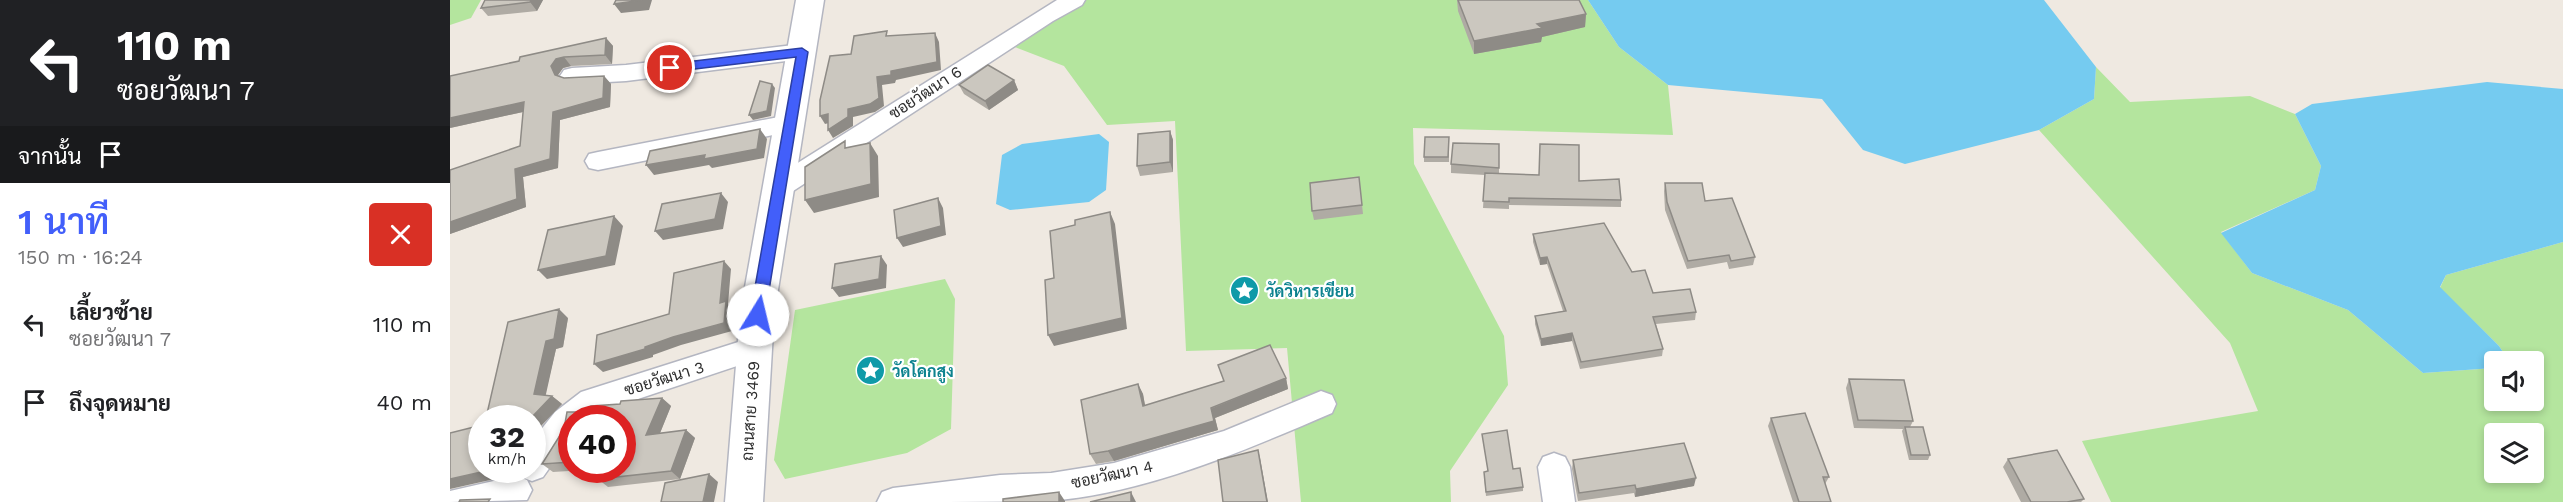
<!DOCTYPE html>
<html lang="th">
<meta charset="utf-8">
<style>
:root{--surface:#fff;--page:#f6f6f6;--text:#202124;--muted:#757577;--accent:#425ffa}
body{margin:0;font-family:"Work Sans",Sarabun,sans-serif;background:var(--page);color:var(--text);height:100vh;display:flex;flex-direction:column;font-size:22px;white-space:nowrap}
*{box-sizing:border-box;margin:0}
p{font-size:20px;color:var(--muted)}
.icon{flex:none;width:33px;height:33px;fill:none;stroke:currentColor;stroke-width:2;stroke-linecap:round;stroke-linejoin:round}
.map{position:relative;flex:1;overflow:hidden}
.drawer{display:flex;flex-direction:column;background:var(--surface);width:450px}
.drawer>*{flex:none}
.guide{background:#202124;color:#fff;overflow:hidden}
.buttons{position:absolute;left:2034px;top:351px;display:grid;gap:12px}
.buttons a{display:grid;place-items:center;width:60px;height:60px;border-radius:6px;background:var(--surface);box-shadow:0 3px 9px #0003;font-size:30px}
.speed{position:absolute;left:18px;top:405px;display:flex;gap:12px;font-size:30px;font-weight:700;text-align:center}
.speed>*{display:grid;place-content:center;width:78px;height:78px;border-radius:50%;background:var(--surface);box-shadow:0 3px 9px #0003;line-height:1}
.speed small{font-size:15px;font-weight:400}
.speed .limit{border:9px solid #d22;background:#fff;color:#111}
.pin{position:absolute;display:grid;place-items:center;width:51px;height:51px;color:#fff;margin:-26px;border:3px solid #fff;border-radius:50%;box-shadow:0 2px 6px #0007}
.me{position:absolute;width:66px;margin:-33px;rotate:9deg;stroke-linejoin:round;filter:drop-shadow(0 0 4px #0008)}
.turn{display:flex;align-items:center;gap:21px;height:126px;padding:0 18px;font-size:27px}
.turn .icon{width:78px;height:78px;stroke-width:2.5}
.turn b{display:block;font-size:42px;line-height:51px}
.then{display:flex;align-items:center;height:57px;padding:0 18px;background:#0003;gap:12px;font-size:22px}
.round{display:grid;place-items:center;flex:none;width:63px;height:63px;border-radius:6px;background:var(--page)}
.head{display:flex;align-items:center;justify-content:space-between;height:102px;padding:0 18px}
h1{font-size:36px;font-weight:600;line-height:45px;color:var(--accent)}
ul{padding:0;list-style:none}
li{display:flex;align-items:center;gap:18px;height:78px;padding:0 18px}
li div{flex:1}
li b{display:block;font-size:22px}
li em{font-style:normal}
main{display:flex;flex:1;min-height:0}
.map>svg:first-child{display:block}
</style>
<main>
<section class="drawer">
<div class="guide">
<div class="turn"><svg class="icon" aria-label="left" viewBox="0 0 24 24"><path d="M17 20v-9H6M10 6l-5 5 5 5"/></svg><div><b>110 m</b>ซอยวัฒนา 7</div></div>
<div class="then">จากนั้น<svg class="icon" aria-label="arrive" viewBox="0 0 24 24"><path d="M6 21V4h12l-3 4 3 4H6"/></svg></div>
</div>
<div class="head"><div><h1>1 นาที</h1><p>150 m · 16:24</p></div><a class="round" style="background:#d93025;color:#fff"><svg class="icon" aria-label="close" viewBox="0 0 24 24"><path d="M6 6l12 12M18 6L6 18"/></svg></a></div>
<ul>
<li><svg class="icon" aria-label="left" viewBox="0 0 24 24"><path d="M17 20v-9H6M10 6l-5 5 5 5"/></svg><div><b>เลี้ยวซ้าย</b><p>ซอยวัฒนา 7</p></div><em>110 m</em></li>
<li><svg class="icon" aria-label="arrive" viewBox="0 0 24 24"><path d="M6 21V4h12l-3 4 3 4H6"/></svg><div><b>ถึงจุดหมาย</b></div><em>40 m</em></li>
</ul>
</section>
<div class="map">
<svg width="2113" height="502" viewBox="0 0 2113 502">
<rect width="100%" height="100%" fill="#efe9e1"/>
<path fill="#b4e59e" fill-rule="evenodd" d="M0 0H31L21 18 0 25Z
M636 0H1138L1169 47 1218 85 1223 135 963 128 964 164 1054 336 1058 385 1000 471 1001 502H851L837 348 736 351 725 121 657 125 614 66 565 47 564 40Z
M1646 67 1680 102 1800 96 1845 114 1871 166 1865 190 1771 232 1802 273 1898 310 1973 373 2044 368V400H2084V362L2059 361 2049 346 1990 288 1996 275 2113 242V502H1661L1632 441 1808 411 1780 343 1589 130 1644 99ZM2044 434H2084V472H2044Z
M495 279 505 299 501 429 457 453 335 479 324 460 345 310Z"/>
<path fill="#75cbf0" d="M1138 0H1594L1646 67 1644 99 1589 130 1455 164 1413 150 1372 99 1218 85 1169 47Z
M2037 82 2113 89V242L1996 275 1990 287 2049 346 2059 361 2044 362V368L1973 373 1898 310 1802 273 1771 233 1865 190 1871 166 1845 114 1862 104Z
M649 134 659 142 656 190 639 202 560 210 546 204 552 155 572 144Z"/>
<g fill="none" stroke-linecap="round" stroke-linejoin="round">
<defs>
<path id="minor" d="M607 0H635L632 5 603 21 337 195 328 198 319 195 315 188 319 181Z
M352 44 360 46 364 52 360 58 176 81 122 84 114 82 110 76 114 70 122 68 176 65Z
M339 115 348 118 351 124 348 130 148 170 139 168 135 161 139 154 148 152Z
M304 337 314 341 318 349 314 357 152 411 140 418H122V436L93 477 82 481 71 477 68 470H82V441L105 412 131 392Z
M871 391 882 395 886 404 882 413C794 451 696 493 600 501 543 502 484 502 427 502L432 492 443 488 550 475 601 473 664 463 774 431Z
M1104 453 1115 457 1120 467 1125 502H1093L1088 467 1093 457Z
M66 476 77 480 82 490 77 500 0 502V491Z"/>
<path id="tertiary" d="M346 0H374L324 315 313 502H275L290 315Z"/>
</defs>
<use href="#minor" stroke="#b4b6c1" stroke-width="3"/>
<use href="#tertiary" stroke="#b4b6c1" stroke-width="3"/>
<use href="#minor" fill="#fff" fill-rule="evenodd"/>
<use href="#tertiary" fill="#fff" fill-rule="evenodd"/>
</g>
<path fill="#afaba4" d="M35 0H93L87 11 38 16 31 8Z
M1007 0H1129L1136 14 1135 27 1092 37 1091 42 1024 54 1008 11Z
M156 38 163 46 162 64 121 66 113 68 108 75 109 76 114 78 154 76 161 84 160 107 110 120 108 168 73 177 76 207 0 234V170L70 146 73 112 0 128 69 61Z
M564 80 568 90 539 110 514 94 509 85Z
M720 131 723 140V172L690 176 687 166Z
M999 142V162H974V157Z
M1049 144V173L1129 181 1171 200V207L1059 205V209L1033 208 1035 175 1001 173V164Z
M909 177 913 214 864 220 862 211Z
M1215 183 1255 201 1305 257 1303 265 1279 269 1277 262 1237 269 1215 210 1214 191Z
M1083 234 1182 272 1203 293 1246 312 1245 320 1206 324 1213 349 1212 356 1130 369 1122 341 1091 346 1085 324V316L1113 311 1097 264 1090 265 1083 242Z
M118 318 113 347 106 349 95 395 102 396 112 404 88 429H82V418H36Z
M768 365 836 378 838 389 765 418 768 430 664 461 646 464 640 454 688 384 693 394 695 406 774 382Z
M1399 379 1463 421 1460 427 1480 455 1478 460H1459L1452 431 1453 429 1404 428 1396 388Z
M212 398 221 406 210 433 236 430 245 438 230 479 158 487 148 479 152 470H172V418H122V470H135L103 472 92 464 114 429 117 412H130L141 406 170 404 171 401Z
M1321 418 1379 477 1375 484 1381 502H1343L1318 426Z
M1032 434 1063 469 1073 487V491L1036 496 1034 476 1038 472Z
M1558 459 1634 499 1631 502H1571L1553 467Z
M1123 460 1244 486 1185 497 1184 493 1128 501 1122 469Z"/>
<path fill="#8e8b86" d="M81 0H93L87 11 80 2Z
M192 0H202L199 10 171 13 164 4Z
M1136 14 1135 27 1092 37 1091 42 1024 54V41L1087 24Z
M485 33 489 42 491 70 446 80 445 83 432 85 434 106 425 112 403 117V126L383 138 378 130 427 77 441 71Z
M156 38 163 46 162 64 155 55Z
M114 57 121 66 113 68 108 75 112 83 105 75 101 66 106 59Z
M154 76 161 84 160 107 110 120 108 168 73 177 76 207 0 234V222L65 169 103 112Z
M564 80 568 90 539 110 535 101Z
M322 84 325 88 321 116 303 120 299 115Z
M74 102 82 110 0 128V118Z
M378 114 383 122 375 124 370 116Z
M310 129 317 139 314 158 262 168 259 165 204 175 196 165Z
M720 131 723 140V172L720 162Z
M420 143 428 156 429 197 364 213 355 200Z
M271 193 278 202 273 229 213 240 205 231Z
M488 198 493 208 496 235 453 247 447 238Z
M660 212 665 224 677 329 604 346 598 335Z
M164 216 173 226 165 265 97 279 88 270Z
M431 256 437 265 436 288 389 297 382 288Z
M1097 257V264L1090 265V258Z
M274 261 281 269 278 304 283 310 282 331 231 345 203 355V357L153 372 144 364 195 347 270 303Z
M109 309 118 318 113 347 106 349 94 403 84 394 96 341Z
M1122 333V341L1091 346V339Z
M836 378 838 389 765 418 768 430 664 461 658 451Z
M688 384 693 394 697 416 693 406Z
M102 396 112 404 88 429 82 424V418H81Z
M212 398 221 406 206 443 196 435Z
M236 430 245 438 230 479 221 471Z
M808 450 810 458 818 502H817Z
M40 470H59L58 476 0 489V479Z
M259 474 268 482 264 502H253Z
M1246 478 1244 486 1185 497 1186 489Z
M609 492 615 501V502H609Z
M681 492 686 502H681Z"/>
<path fill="#cbc7bf" stroke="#8e8b86" stroke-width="1.5" d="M35 0H81L80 2 31 8Z
M166 0H192L164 4Z
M1008 0H1129L1136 14 1087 24 1092 28 1024 41Z
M437 31 436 36 485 33 487 62 441 71V75L427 77 429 98 420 104 398 109V117L378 130V114L370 116V100L380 56 401 54 404 36Z
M156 38 155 55 114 57 106 59 101 66 105 75 114 78 154 76 153 98 103 112 100 159 65 169 67 199 0 222V170L70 146 74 102 0 118V76L69 61 70 57Z
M538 65 564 80 535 101 509 85Z
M310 81 322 84 317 111 299 115Z
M310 129 307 149 254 159 255 155 196 165 200 151Z
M720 131V162L687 166 688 134Z
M975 137H999L998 157H974Z
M395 141V148L420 143 421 184 355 200V167Z
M1003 143 1049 144V168L1001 164Z
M1090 144 1129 145V181L1169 179 1171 200 1059 198V202L1033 201 1035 173 1089 175Z
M909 177 912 205 862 211 860 183Z
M1215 183H1252L1255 201 1282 198 1305 257 1281 261 1279 255 1238 261 1217 202Z
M271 193 265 219 205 231 212 204Z
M488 198 491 226 447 238 444 210Z
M660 212 672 318 598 335 595 280 604 278 600 231 625 225V220Z
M164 216 156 256 88 270 98 230Z
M1154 223 1182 272 1195 270 1203 293 1240 289 1246 312 1203 317 1213 349 1131 362 1122 333 1091 339 1085 316 1116 311 1097 257 1090 258 1083 234Z
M431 256 429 279 382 288 385 264Z
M274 261 270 303 276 301 274 323 223 337 195 347V349L144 364 147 335 219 314 224 273Z
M109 309 104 339 96 341 84 394 102 396 81 418H36L58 322Z
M820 345 836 378 761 408 764 421 658 451 640 454 631 400 688 384 693 406 774 381 768 365Z
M1399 379 1454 380 1463 421 1408 420Z
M212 398 196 435 236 430 221 471 148 479 152 470H172V418H122V462L92 464 114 429 117 412H130L141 406 170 404 171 401Z
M1355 413 1379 477H1373L1381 502H1349L1321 418Z
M32 425V470H40L0 479V433Z
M1455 427H1473L1480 455H1461Z
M1057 430 1063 469 1070 468 1073 487 1036 492 1034 472 1038 471 1032 434Z
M1234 443 1246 478 1186 489 1185 485 1129 493 1123 460Z
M808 450 817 502H773L768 460Z
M1607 450 1634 499 1617 502H1581L1558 459Z
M259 474 253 502H211L215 483Z
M609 492V502H553V499Z
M681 492V502H640Z
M40 499 38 502H9L10 500Z"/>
<path fill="#425ffa" stroke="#2b3ea2" stroke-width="1.5" d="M352 48 358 52 315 315 313 319H302L300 315 346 57 220 72 214 68 220 64Z"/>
<defs>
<symbol id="sight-disc" viewBox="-11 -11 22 22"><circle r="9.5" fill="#0f9aa8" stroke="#fff"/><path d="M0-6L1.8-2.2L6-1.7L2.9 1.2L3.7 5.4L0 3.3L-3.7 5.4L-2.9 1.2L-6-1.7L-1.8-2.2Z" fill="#fff"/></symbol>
</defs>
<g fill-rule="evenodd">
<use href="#sight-disc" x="778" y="274" width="33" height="33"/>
<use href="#sight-disc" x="404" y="354" width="33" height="33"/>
</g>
<g text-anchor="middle" stroke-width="4.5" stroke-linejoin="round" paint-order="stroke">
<g font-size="16" fill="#2e2e2e" stroke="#fff">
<text transform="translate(475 92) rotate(-33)" y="6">ซอยวัฒนา 6</text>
<text transform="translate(214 378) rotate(-17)" y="6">ซอยวัฒนา 3</text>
<text transform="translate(300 411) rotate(-86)" y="6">ถนนสาย 3469</text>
<text transform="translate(662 474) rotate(-12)" y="6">ซอยวัฒนา 4</text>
</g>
<g font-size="16" font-weight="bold" fill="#0d838f" stroke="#fff" text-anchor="start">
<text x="816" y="297">วัดวิหารเขียน</text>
<text x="442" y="377">วัดโคกสูง</text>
</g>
</g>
</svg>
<div class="buttons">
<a><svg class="icon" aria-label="sound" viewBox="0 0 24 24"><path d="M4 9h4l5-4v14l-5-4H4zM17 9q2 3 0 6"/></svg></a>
<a><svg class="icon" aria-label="layers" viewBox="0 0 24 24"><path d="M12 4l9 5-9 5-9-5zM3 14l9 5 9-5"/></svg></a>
</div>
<div class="speed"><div>32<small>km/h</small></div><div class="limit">40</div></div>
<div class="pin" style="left:220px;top:68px;background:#d93025"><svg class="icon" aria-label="arrive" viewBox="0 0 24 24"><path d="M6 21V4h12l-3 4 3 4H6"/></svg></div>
<svg class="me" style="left:308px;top:315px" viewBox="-20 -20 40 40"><circle r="19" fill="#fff"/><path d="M0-13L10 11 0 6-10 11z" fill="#425ffa"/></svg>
</div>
</main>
